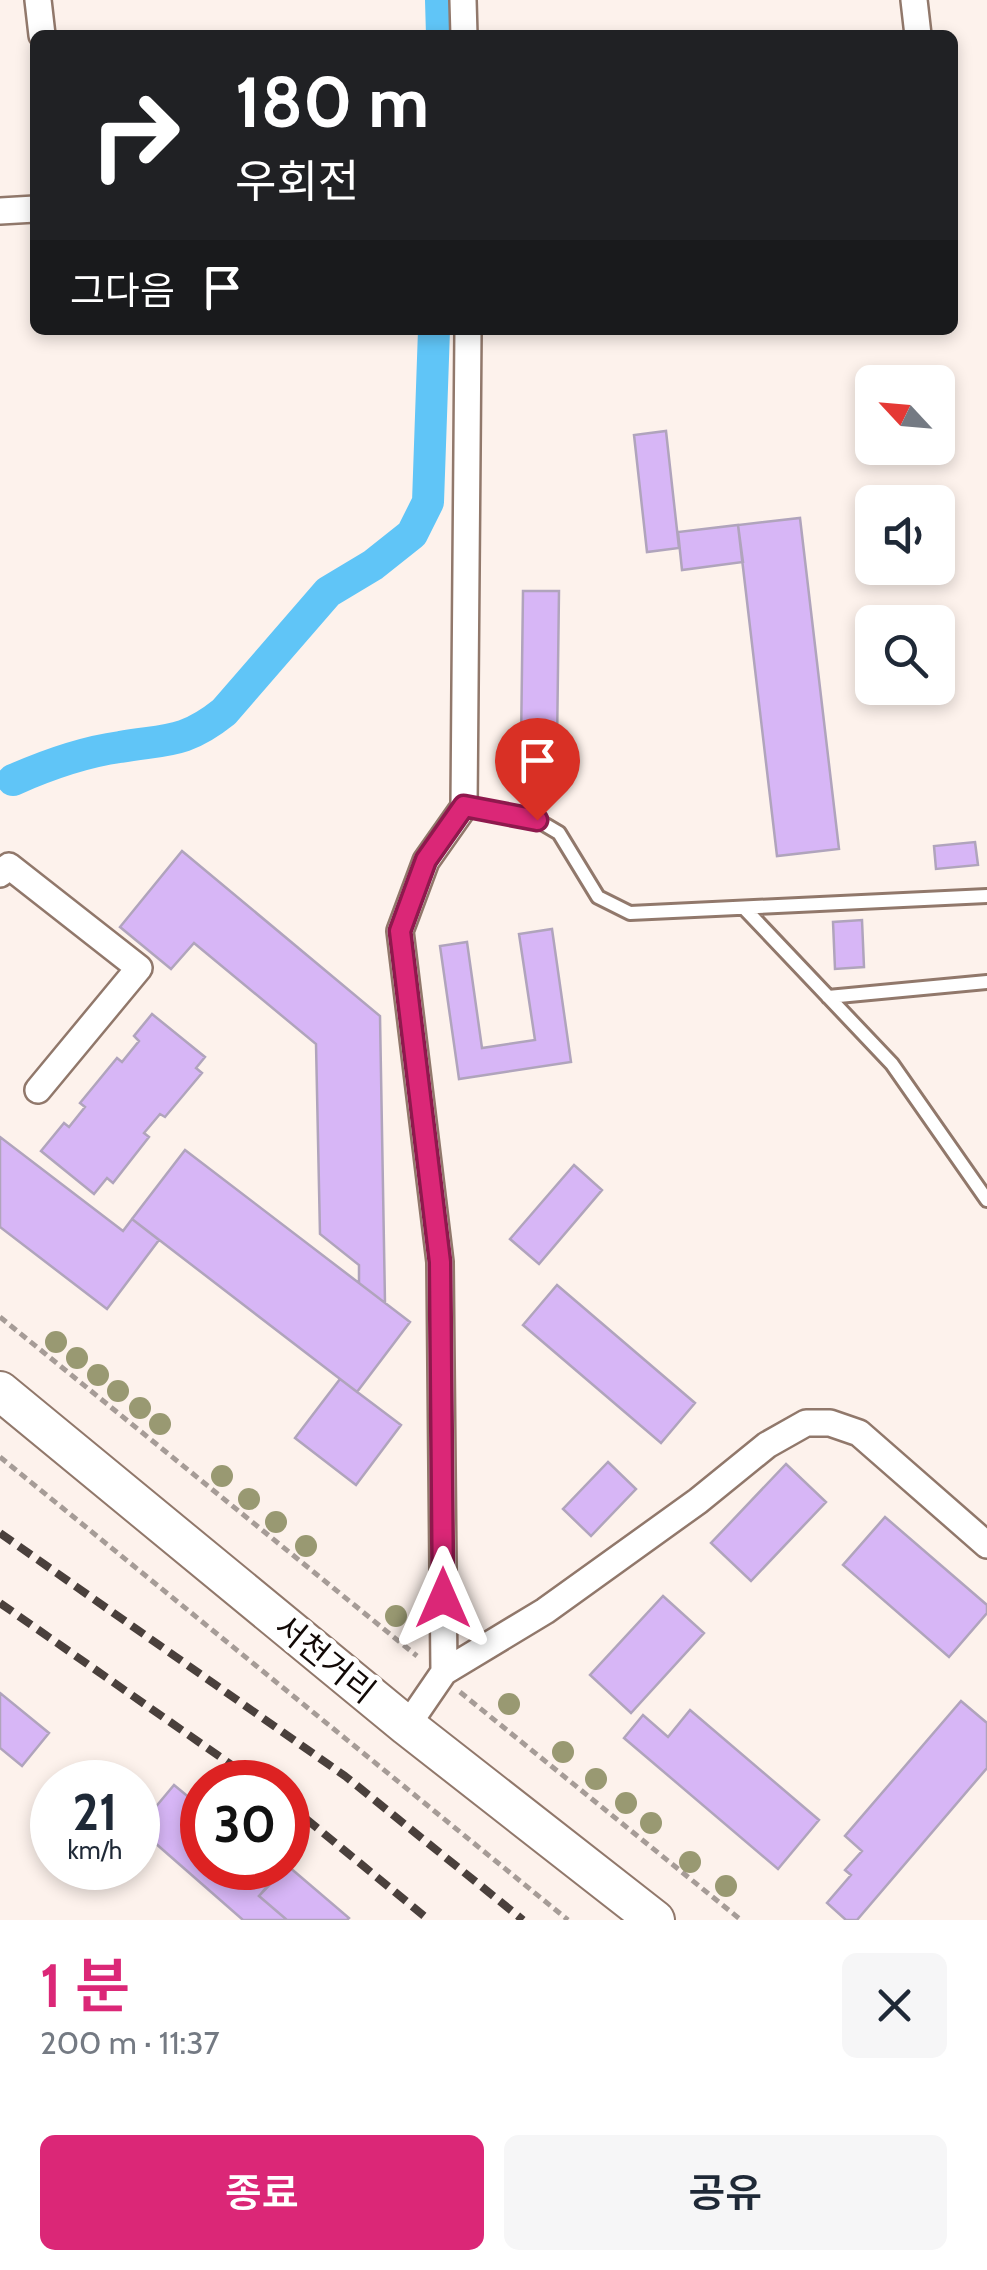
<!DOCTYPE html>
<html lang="ko">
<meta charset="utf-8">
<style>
:root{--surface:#fff;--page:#f6f6f7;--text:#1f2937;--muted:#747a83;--accent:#db2777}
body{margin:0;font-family:Cabin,"Noto Sans KR",sans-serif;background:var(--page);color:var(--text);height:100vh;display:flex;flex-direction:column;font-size:38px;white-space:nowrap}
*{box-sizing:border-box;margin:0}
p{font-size:32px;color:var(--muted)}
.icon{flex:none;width:55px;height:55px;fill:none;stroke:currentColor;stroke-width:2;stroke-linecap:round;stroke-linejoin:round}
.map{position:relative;height:1920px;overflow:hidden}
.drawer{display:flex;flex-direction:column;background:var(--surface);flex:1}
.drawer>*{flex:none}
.banner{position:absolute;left:30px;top:30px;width:928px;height:305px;border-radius:15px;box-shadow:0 5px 15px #0003;background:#202124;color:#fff;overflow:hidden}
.needle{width:65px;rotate:296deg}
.buttons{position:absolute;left:855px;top:365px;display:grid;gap:20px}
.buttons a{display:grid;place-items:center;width:100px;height:100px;border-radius:15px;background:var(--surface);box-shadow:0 5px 15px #0003;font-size:50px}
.speed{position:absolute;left:30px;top:1760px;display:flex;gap:20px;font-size:50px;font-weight:700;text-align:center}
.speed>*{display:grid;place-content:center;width:130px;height:130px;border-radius:50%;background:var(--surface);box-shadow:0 5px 15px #0003;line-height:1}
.speed small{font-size:25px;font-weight:400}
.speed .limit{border:15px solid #d22;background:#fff;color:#111}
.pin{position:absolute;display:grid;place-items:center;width:85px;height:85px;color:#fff;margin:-102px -42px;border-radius:50% 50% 50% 0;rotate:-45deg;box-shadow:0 0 10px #0007}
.pin .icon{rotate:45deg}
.me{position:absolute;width:110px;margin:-55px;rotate:0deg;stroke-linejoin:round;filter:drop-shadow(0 0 8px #0008)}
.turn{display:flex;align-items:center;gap:35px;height:210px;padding:0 40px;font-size:45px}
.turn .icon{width:130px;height:130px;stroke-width:2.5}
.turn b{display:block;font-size:70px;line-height:85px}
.then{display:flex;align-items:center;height:95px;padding:0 40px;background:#0003;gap:20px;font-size:38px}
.round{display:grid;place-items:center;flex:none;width:105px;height:105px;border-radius:15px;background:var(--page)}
.summary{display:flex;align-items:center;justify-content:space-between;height:170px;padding:0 40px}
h1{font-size:60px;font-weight:600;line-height:75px;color:var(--accent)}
.button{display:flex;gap:20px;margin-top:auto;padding:20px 40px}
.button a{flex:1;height:115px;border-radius:15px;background:var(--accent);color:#fff;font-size:40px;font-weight:600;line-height:115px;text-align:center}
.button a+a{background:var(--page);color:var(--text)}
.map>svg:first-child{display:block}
</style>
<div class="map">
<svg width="987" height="1920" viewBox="0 0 987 1920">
<rect width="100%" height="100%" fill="#fdf2ec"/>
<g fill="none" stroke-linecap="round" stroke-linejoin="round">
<path stroke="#60c5f7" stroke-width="32" d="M441 0 442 35
M13 780C47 765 83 752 120 747 166 739 184 744 224 712L328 592 373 565 412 534 428 502 434 330"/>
</g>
<path fill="#d7b6f6" stroke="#b0a4bc" stroke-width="2.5" d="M666 431 679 548 647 552 634 435Z
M800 518 839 849 777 856 738 525Z
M738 525 743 562 682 570 678 532Z
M523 591H559L557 746 521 745Z
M975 842 978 865 936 869 934 846Z
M182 851 380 1016 385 1303 359 1283V1265L320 1234 316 1044 194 943 171 969 120 927Z
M862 920 864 967 835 969 833 922Z
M552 929 571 1062 459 1079 440 946 467 942 482 1048 535 1040 519 934Z
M152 1014 205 1057 196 1068 202 1073 165 1117 160 1114 144 1133 149 1137 113 1183 107 1178 94 1194 41 1151 64 1123 69 1127 85 1107 80 1103 117 1058 122 1062 139 1041 134 1036Z
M0 1137 123 1231 132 1219 159 1240 107 1309 0 1227Z
M185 1150 410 1322 357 1392 132 1219Z
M574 1165 602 1190 539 1264 510 1239Z
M557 1285 695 1403 661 1443 523 1325Z
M340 1379 401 1425 356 1485 295 1438Z
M608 1462 636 1489 591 1536 563 1509Z
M786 1464 826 1502 751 1581 711 1543Z
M885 1517 987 1605V1613L949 1657 843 1565Z
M663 1596 704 1633 631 1713 590 1675Z
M0 1693 49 1733 22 1766 0 1748Z
M961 1701 987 1723V1768L857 1920H846L827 1903 851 1875 845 1870 862 1851 845 1836Z
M690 1710 819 1820 778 1869 624 1738 643 1715 668 1737Z
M174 1785 202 1808V1868H272L278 1873 259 1896 287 1920H243L138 1828Z
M288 1866 349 1918 347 1920H287L259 1896Z"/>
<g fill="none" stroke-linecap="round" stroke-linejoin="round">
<defs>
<path id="lane" d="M464 807 537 820 559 833 598 897 630 913 987 896
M745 909 892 1064 987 1200
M828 997 987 982"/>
<path id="street" d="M38 0 42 35
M463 0 464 35
M914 0 918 35
M0 211 35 209
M0 874 9 866 139 968 38 1090
M444 1672 545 1611 698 1501 767 1445 806 1423H830L859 1433 987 1545
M407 1726 444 1672 440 1262 400 931 426 861 464 807 468 330"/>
<path id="primary" d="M0 1391 407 1726 655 1920"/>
</defs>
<use href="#lane" stroke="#91786b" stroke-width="18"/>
<use href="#street" stroke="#91786b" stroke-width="30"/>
<use href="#primary" stroke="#91786b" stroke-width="42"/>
<path stroke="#a69c97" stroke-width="5" stroke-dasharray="8 5" stroke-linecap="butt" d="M0 1317 417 1656
M0 1457 568 1920
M460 1692 741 1920"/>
<use href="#lane" stroke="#fff" stroke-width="12"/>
<use href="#street" stroke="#fff" stroke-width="25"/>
<use href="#primary" stroke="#fff" stroke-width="38"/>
<path stroke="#4a403c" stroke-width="8" stroke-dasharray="15 8" stroke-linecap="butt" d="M0 1533 345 1776 523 1920
M0 1603 256 1782
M288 1804 429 1920"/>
</g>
<g fill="#999972">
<circle cx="56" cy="1342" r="11"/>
<circle cx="77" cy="1358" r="11"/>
<circle cx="98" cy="1375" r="11"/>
<circle cx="118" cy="1391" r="11"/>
<circle cx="140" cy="1408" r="11"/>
<circle cx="160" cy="1424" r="11"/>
<circle cx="222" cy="1476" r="11"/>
<circle cx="249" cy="1499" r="11"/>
<circle cx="276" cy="1522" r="11"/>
<circle cx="306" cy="1546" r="11"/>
<circle cx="396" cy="1616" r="11"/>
<circle cx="509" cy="1704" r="11"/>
<circle cx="563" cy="1752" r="11"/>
<circle cx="596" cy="1779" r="11"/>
<circle cx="626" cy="1803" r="11"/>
<circle cx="651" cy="1823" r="11"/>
<circle cx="690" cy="1862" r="11"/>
<circle cx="726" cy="1886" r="11"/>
</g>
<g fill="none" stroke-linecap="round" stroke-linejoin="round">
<defs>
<path id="route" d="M443 1598 440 1262 400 931 426 860 464 806 537 820"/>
</defs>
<use href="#route" stroke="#8e194d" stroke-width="25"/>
<use href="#route" stroke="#db2777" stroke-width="18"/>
</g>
<g text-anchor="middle" stroke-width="10" stroke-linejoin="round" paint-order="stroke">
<g font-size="32" fill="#120906" stroke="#fff">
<text transform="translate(325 1659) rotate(39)" y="11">서천거리</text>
</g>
</g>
</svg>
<div class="buttons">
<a><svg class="needle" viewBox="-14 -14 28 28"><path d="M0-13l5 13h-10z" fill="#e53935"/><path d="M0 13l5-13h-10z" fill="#747a83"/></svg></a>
<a><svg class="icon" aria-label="sound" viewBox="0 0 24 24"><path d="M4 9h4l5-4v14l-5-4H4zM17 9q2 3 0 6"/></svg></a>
<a><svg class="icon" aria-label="search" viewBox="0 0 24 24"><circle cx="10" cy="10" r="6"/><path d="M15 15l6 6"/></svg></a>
</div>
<div class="speed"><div>21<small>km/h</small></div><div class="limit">30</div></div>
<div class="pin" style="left:537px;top:820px;background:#d93025"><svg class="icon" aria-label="arrive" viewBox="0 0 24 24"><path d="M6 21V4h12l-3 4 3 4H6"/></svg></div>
<svg class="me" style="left:443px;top:1598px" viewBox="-20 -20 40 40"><path d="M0-17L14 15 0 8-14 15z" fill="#db2777" stroke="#fff" stroke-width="4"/></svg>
<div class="banner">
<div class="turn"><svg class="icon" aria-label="right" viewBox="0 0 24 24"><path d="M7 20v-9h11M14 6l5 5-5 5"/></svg><div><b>180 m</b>우회전</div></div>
<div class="then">그다음<svg class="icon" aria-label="arrive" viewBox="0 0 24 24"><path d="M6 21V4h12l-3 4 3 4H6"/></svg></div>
</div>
</div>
<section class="drawer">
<div class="summary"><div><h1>1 분</h1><p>200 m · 11:37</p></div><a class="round"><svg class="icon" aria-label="close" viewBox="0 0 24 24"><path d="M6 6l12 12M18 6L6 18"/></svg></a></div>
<div class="button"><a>종료</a><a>공유</a></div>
</section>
